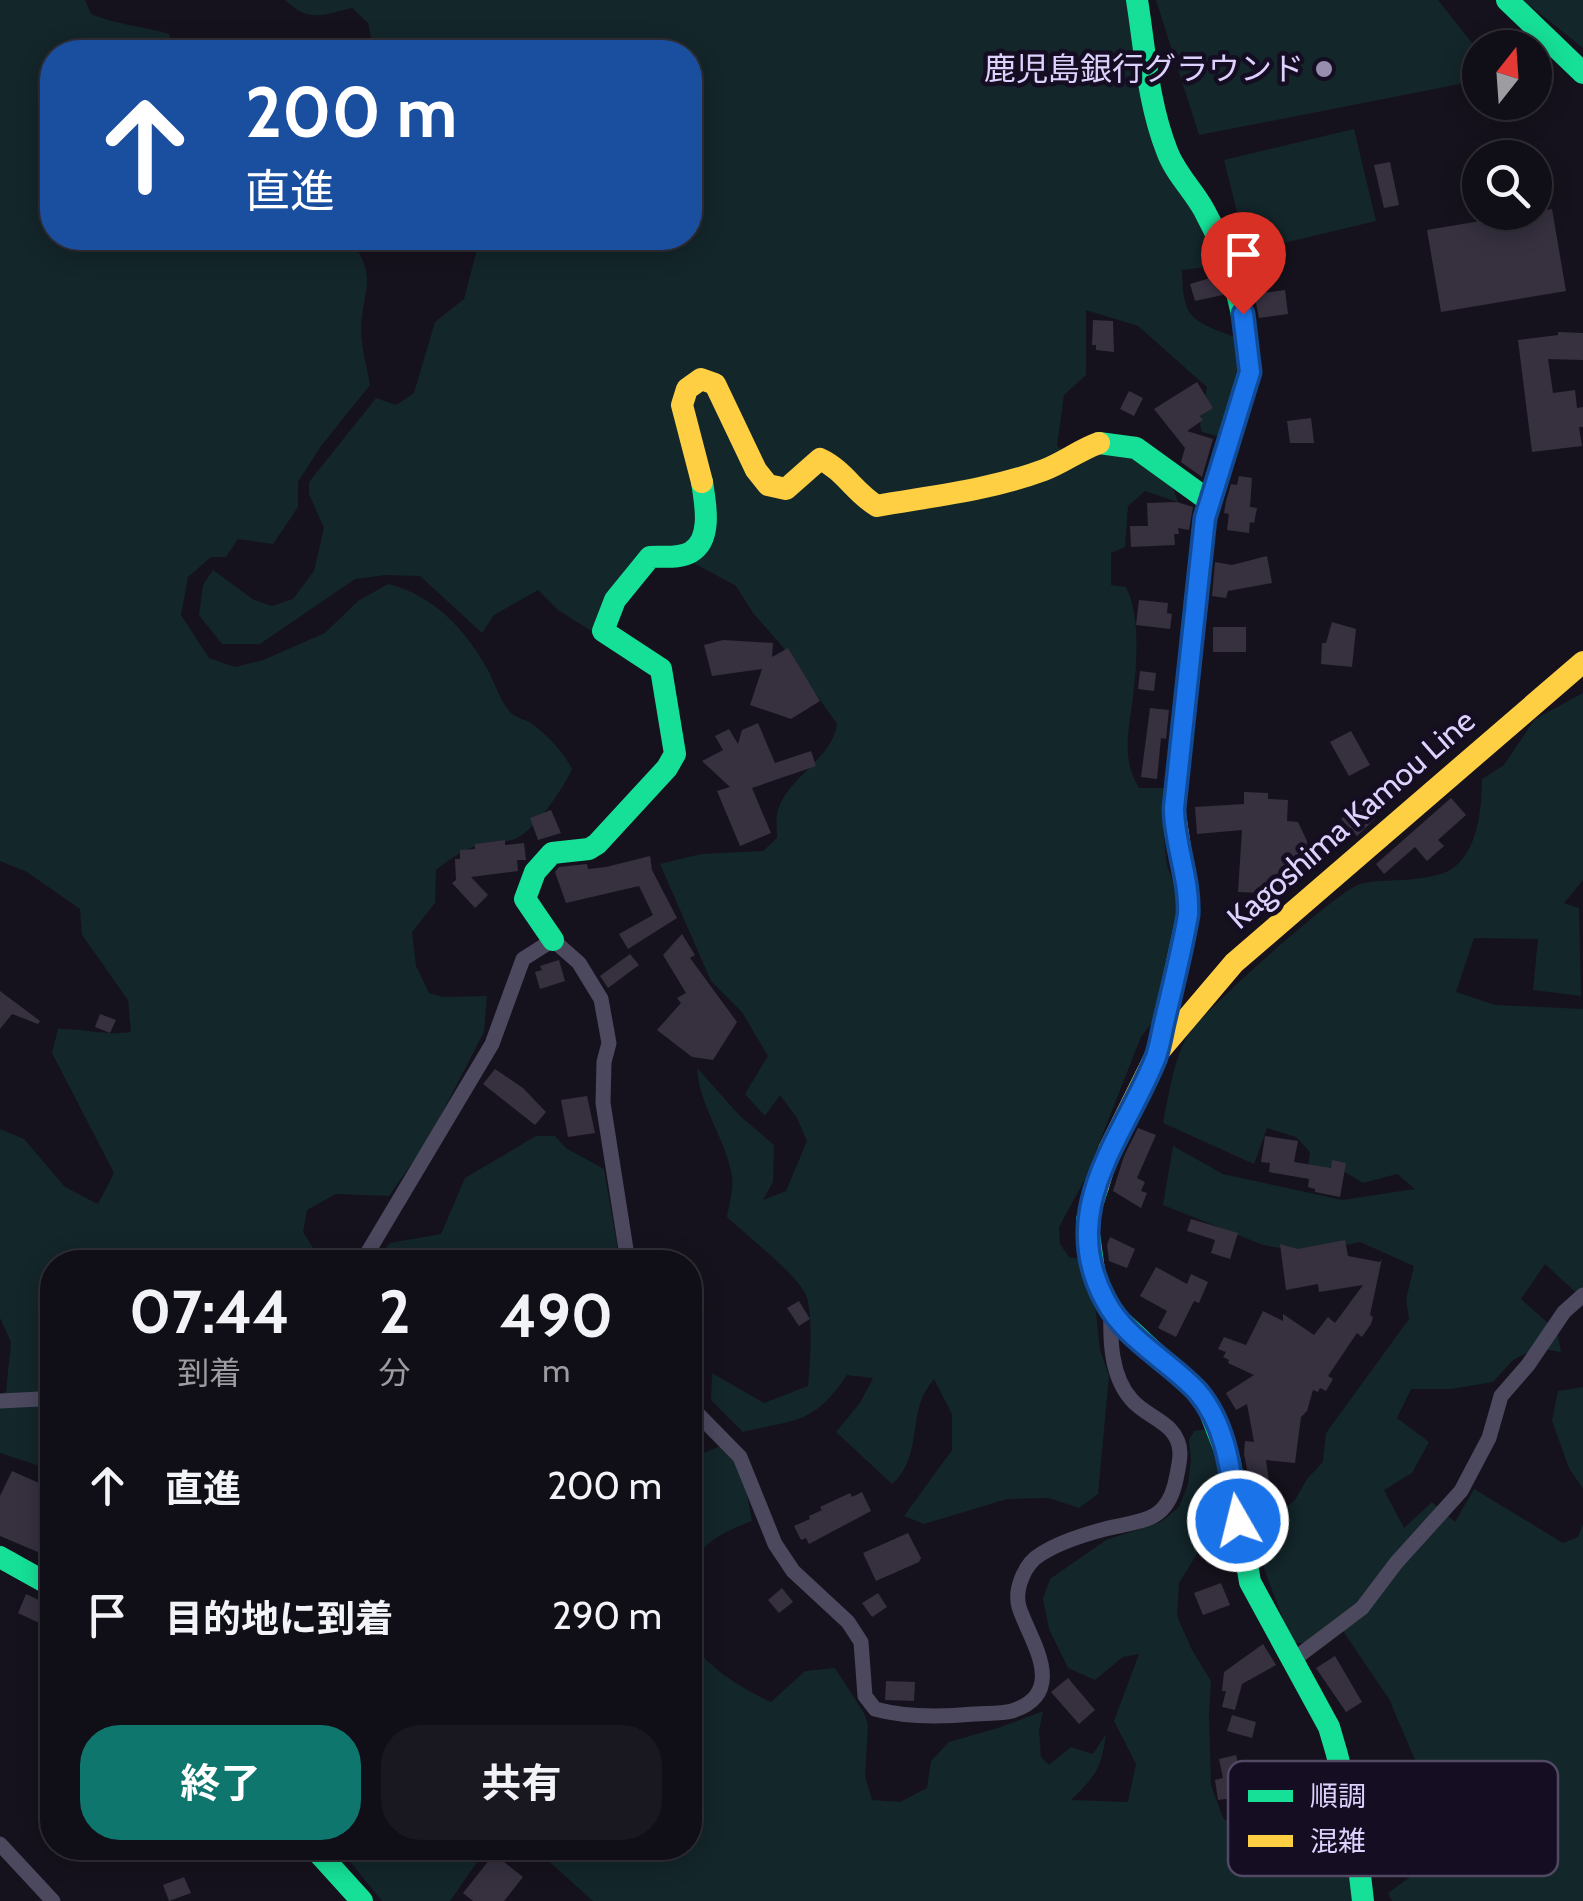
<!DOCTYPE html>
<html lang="ja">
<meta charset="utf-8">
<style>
:root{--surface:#100e16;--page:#19171f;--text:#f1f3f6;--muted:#9c9ca1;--line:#302e35;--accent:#0f766e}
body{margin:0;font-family:Cabin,"Noto Sans JP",sans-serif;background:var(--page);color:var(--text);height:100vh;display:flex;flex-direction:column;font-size:38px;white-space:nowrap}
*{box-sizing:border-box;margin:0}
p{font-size:32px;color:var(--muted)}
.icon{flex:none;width:55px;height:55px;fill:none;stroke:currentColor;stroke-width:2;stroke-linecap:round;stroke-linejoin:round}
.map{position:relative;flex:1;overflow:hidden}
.drawer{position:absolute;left:40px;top:1250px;width:662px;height:610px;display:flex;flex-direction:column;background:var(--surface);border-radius:40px;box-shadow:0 5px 25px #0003,0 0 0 2px var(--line)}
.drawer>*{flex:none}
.top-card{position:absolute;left:40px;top:40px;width:662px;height:210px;border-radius:40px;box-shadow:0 5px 25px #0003,0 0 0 2px var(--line);background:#1a4fa0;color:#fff;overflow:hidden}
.needle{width:65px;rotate:17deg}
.tools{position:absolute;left:1462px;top:30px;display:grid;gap:20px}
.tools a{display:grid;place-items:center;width:90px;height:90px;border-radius:50%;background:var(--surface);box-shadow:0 5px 25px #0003,0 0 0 2px var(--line);font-size:50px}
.pin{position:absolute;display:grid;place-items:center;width:85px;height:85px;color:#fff;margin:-102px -42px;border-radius:50% 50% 50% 0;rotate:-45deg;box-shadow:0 0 10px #0007}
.pin .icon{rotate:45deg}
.me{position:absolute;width:110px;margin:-55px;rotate:352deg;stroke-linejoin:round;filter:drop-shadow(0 0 8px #0008)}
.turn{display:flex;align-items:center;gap:35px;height:210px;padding:0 40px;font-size:45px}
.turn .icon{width:130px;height:130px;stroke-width:2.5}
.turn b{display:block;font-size:70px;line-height:85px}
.eta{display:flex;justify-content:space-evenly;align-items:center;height:170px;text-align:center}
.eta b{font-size:60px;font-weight:700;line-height:70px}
.cta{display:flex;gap:20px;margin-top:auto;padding:20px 40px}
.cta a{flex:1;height:115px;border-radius:40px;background:var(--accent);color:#fff;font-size:40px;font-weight:700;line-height:115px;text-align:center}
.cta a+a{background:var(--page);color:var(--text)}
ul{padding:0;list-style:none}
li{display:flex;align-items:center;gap:30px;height:130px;padding:0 40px}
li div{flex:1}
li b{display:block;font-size:38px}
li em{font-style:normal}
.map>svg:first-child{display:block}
</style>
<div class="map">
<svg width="1583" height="1901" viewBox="0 0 1583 1901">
<rect width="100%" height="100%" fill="#16121d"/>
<path fill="#13262a" d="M0 0H85L91 14C117 25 143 26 169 34L175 52H52V238H349C379 278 363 286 361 329 361 347 367 367 370 385L321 446 298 482V507L273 544 238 539 226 557H211L188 577 181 615 209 658 235 667 263 660 325 633 358 601 388 584C434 595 467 631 489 672 495 684 501 703 511 713 516 718 525 719 531 723 547 735 563 751 572 769 563 789 537 827 517 838 508 843 495 840 485 843 465 848 451 858 436 870L435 903 412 932 416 966 429 993 443 997 487 996 484 1032 428 1140 389 1196 336 1194 307 1210 303 1232 322 1262H52V1459L43 1467 0 1453V1395L6 1392 11 1342 0 1318V1129L24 1139 65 1187 98 1204 114 1173 52 1053 58 1029C84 1028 105 1036 131 1032L128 1000 82 935 80 909 27 872 0 861Z
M285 0H1131L1153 130 1224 265 1182 270C1183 321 1192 320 1237 338L1243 356 1225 438 1202 432 1200 425 1207 387 1138 326 1086 310V375L1064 395 1057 446 1076 457 1113 446 1170 480 1178 502 1145 491 1128 506 1125 547 1111 553V585L1126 587C1140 614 1137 658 1134 688 1131 723 1119 756 1139 788H1169L1163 828 1167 866 1181 899 1162 1009 1141 1037 1085 1179 1059 1227 1060 1244 1069 1257 1081 1259 1095 1303 1100 1350 1109 1376 1098 1494 1079 1508 1049 1498 1007 1499 924 1524 904 1516 952 1450V1414L934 1379C905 1411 925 1455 892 1484L836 1432 860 1403 873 1378 847 1375C814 1424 797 1419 743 1432L711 1400 712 1373 764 1403 808 1386C810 1365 814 1311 805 1293 795 1273 745 1234 727 1217 729 1204 734 1189 732 1176 726 1139 699 1106 697 1068L740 1116 774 1145 773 1182 763 1200 786 1191 807 1141 797 1118 780 1095 765 1116 745 1094 768 1056 742 1012 711 981 660 864 701 854 763 851 777 838C777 831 776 822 777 814 785 777 832 761 837 724L782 646 753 613 736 586 668 549 593 632 558 610 538 590 494 615 482 633 420 576 385 575 355 579 260 644H222L199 615 203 585 213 570 254 600 272 606 293 599 314 571 324 528 309 494V482L376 398 396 405 414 393 435 322 464 299 480 238H690V52H374L368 23 352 8C322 15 309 23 285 0Z
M1156 0H1438L1480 53 1460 84 1199 135Z
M1523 0H1583V48Z
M1354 129 1376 221 1258 249 1243 236 1224 160Z
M1583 693V880L1564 903 1579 908 1581 996 1533 990 1538 939 1474 938 1456 992 1495 1005 1583 1009V1299L1545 1264 1521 1299 1557 1331 1561 1352 1536 1348 1513 1360 1493 1382 1451 1389H1411L1397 1418 1429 1442 1412 1473 1384 1490 1404 1528 1432 1502 1455 1522 1474 1489 1563 1543 1578 1537 1583 1524V1901H1392L1388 1893 1417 1872 1423 1838 1436 1821 1516 1814 1513 1775 1422 1776 1389 1699 1343 1631 1303 1643H1292L1254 1542 1264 1525 1295 1500 1307 1479 1323 1462 1326 1433 1409 1319 1406 1299 1414 1266 1360 1242 1310 1253 1263 1245 1163 1205 1173 1146 1223 1174 1342 1200 1415 1189 1397 1174 1363 1183 1345 1172 1308 1167 1310 1152 1296 1137 1267 1128 1254 1164 1163 1123C1169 1095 1173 1060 1188 1035 1201 1013 1338 890 1360 884 1384 878 1428 883 1450 870 1478 853 1482 808 1482 779L1504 765 1535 719Z
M536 1136H555L566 1148 604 1169 620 1262H374L390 1243 441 1234 465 1178Z
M1583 1387V1489L1569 1468 1552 1421 1558 1391Z
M1208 1429 1219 1451 1229 1523 1213 1528 1179 1583 1177 1616 1192 1650 1211 1681 1209 1714 1211 1785 1223 1818 1265 1847H1289L1352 1873 1355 1901H593L534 1848H690V1642C712 1670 739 1687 771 1702L805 1671 835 1668 864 1713 868 1725 865 1776 872 1800 900 1802 927 1788 931 1761 949 1742 1001 1727 1043 1711 1039 1731 1041 1757 1049 1765 1071 1747 1093 1754 1106 1734C1101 1770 1096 1775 1071 1800L1128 1802 1136 1764 1114 1721 1139 1654 1123 1657 1095 1680 1068 1668 1049 1629 1043 1599 1050 1579 1106 1540 1161 1522 1179 1507 1188 1484 1191 1460 1189 1440 1194 1431Z
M720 1446C744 1462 747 1495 752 1521 724 1532 705 1540 690 1567V1459Z
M339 1848H487L450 1901H382Z"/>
<path fill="#36303f" d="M1390 162 1399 205 1384 208 1374 165Z
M1552 209 1566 291 1441 312 1427 230Z
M1217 276 1223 295 1195 301 1190 284Z
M1285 290 1288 314 1259 318 1254 294Z
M1093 320 1113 321 1114 352 1096 350V345H1092Z
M1558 332 1583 333V360L1548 359 1553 393 1575 390 1577 408 1583 407V427H1579L1582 446 1532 452 1518 340 1558 335Z
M1197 382 1213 408 1200 416 1203 420 1187 431 1213 439 1202 477 1181 462 1185 448 1154 409Z
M1129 391 1143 398 1134 416 1120 409Z
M1311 418 1314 443H1290L1287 421Z
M1239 476 1252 478 1250 507 1257 508 1254 523 1250 522 1249 533 1227 530 1229 514 1224 513 1226 501 1231 484 1237 485Z
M1177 502 1193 507 1189 530 1178 528 1179 534H1174L1175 545 1131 547 1130 526H1148L1147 503Z
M1267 556 1272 583 1228 591 1226 598 1212 596 1215 562 1232 565Z
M1139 600 1168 603 1167 613 1172 614 1170 629 1136 625Z
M1332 622 1356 629 1352 667 1321 664 1322 643H1326Z
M1213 627H1246V652H1213Z
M723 640 773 643 772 657 788 648 820 701 791 719 750 705 762 669 712 676 704 645Z
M1140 671 1156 673 1154 691 1138 689Z
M1150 708 1169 710 1166 739 1161 738 1157 779 1141 777Z
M758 723 775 763 811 751 816 766 752 788 771 833 740 846 717 791 730 787 702 761 723 750 715 736 729 729 738 744 742 730Z
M1351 731 1370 765 1349 776 1330 742Z
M1244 792 1268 793V799L1288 800 1287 821 1298 822 1307 841 1305 871 1283 894 1238 892 1242 830 1197 834 1195 807 1244 804Z
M1367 794 1383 811 1357 836 1341 819Z
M1451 798 1466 815 1438 840 1444 846 1427 861 1415 847 1384 874 1376 864Z
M551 810 561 833 538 840 530 818Z
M505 840V845L524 843 526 860H517L518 871 471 877 488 895 475 908 452 883 456 880 455 859H460V850L475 849V844Z
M650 856 652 870 677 918 628 949 619 934 653 915 639 886 566 903 555 872 559 867 587 864 588 869 606 867Z
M682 934 695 955 690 958 737 1022 713 1060 692 1057 657 1030 681 1003 677 998 686 993 663 955Z
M630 954 639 965 608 988 600 976Z
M559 960 565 981 540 989 535 972 542 970 540 966Z
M0 991 40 1021 38 1024 12 1014 0 1029Z
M100 1014 116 1020 110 1033 95 1027Z
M495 1069 523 1088 546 1112 535 1125 483 1084Z
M587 1096 595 1133 568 1137 561 1100Z
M1138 1128 1156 1135 1137 1178 1145 1182 1141 1191 1147 1193 1141 1208 1113 1191 1124 1156Z
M1265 1136 1298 1141 1294 1162 1331 1168 1332 1160 1346 1163 1340 1197 1315 1192V1189L1308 1187 1309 1179 1269 1172 1270 1163 1261 1162Z
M1191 1219 1238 1233 1230 1259 1211 1253 1215 1240 1187 1231Z
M1110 1237 1135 1249 1127 1268 1109 1261 1107 1245Z
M1345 1240 1348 1256 1380 1262 1382 1258 1370 1315 1373 1317 1371 1324 1362 1337 1357 1333 1328 1376 1333 1379 1326 1391 1320 1388 1318 1392 1313 1390 1307 1411 1301 1417 1295 1463 1266 1460 1271 1497 1253 1500 1244 1454 1245 1441 1254 1442 1247 1404 1236 1410 1226 1393 1254 1375 1228 1363 1229 1360 1223 1357 1226 1352 1218 1349 1224 1337 1246 1345 1263 1311 1283 1321V1314L1314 1335 1328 1317 1335 1323 1363 1285 1319 1292 1318 1284 1286 1290 1280 1244 1298 1249Z
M1156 1267 1187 1284 1191 1274 1208 1282 1199 1303 1194 1301 1176 1337 1158 1328 1167 1311 1140 1296Z
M799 1301 810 1319 799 1326 787 1308Z
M52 1462V1558L0 1536V1496L12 1471 39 1483Z
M862 1492 871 1511 809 1544 806 1538 801 1540 794 1526 810 1519 809 1516 822 1510 820 1507 850 1493 852 1497Z
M908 1533 921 1558 919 1562 876 1581 863 1553Z
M1221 1583 1230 1605 1203 1615 1194 1593Z
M782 1588 793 1602 779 1613 768 1600Z
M878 1593 887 1607 872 1617 862 1603Z
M26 1594 52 1606V1629L18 1613Z
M1263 1644 1276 1665 1242 1684 1235 1710 1222 1707 1226 1691H1222L1224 1672Z
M1335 1656 1362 1702 1346 1712 1316 1668Z
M1068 1678 1095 1710 1079 1724 1051 1692Z
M886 1681 915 1682 914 1701 885 1700Z
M1232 1715 1256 1722 1252 1738 1227 1731Z
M1236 1755 1241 1776 1251 1775 1253 1789H1248L1249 1796 1218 1800 1215 1780 1223 1778 1219 1759Z
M494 1854 523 1877 504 1901H473L463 1893Z
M184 1877 191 1893 169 1901 163 1885Z"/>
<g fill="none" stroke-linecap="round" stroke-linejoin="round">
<path stroke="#4c485e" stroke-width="15" d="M362 1262 492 1044 523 959 553 940 579 963 601 999 609 1043 604 1062 603 1103 628 1262
M0 1401 40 1399 52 1409
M690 1406 740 1457 775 1544 793 1571 848 1622 861 1642 865 1696 875 1709C907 1718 942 1717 974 1714 986 1713 1001 1714 1012 1711 1070 1692 1029 1639 1019 1607 1014 1589 1025 1563 1041 1554 1058 1543 1086 1534 1105 1529 1139 1520 1165 1524 1175 1484 1177 1474 1180 1463 1180 1453 1179 1422 1147 1419 1131 1399 1111 1376 1110 1341 1111 1312
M1293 1660 1362 1608 1396 1563 1461 1491 1489 1438 1501 1396 1528 1365 1564 1312 1583 1295
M0 1844 53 1901"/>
<path stroke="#16e098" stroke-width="22" d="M1137 0C1145 50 1148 103 1167 151 1175 173 1193 190 1204 210 1232 261 1246 314 1249 372L1205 518 1199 576
M1507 0 1583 73
M1099 443 1136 448 1208 500
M553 940 525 899 535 872 552 853 589 849 597 844 667 768 675 754 661 669 603 631 615 600 650 557C663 556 680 559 691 552 713 539 705 502 702 482
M1157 1055 1189 908
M1098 1186 1087 1220 1095 1278 1111 1312 1196 1391 1208 1407 1230 1463 1250 1582 1329 1727C1347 1784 1357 1842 1363 1901
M0 1557 52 1586
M314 1848 362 1901"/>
<path stroke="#ffcf43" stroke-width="22" d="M702 482 682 405 687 389 701 379 715 384 756 470 768 485 786 489 820 459C844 470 855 493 877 506 933 496 990 490 1044 470 1063 463 1079 450 1099 443
M1189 908 1174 808 1199 576
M1098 1186 1109 1150 1156 1055 1234 963 1583 662"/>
</g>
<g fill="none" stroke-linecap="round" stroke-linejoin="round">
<defs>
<path id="route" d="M1238 1521C1231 1476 1228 1427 1197 1391 1168 1360 1125 1339 1105 1300 1056 1209 1124 1137 1156 1057 1160 1045 1162 1031 1165 1019 1173 985 1182 950 1188 915 1190 878 1174 844 1174 808L1205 518 1250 372 1243 314"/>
</defs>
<use href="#route" stroke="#114b97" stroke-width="25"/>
<use href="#route" stroke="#1a73e8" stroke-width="18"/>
</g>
<circle fill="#978eaf" stroke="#150e22" stroke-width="4" cx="1324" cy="69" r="10"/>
<g text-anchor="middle" stroke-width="9" stroke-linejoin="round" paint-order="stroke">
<g font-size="32" fill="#ddd1fd" stroke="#150e22" text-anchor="end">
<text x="1304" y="80">鹿児島銀行グラウンド</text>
</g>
<g font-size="32" fill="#ddd1fd" stroke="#150e22">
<text transform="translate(1351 819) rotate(-41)" y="11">Kagoshima Kamou Line</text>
</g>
</g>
<rect x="1228" y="1761" width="330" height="115" rx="15" fill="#150e22" stroke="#514864" stroke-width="2.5"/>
<rect x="1248" y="1790" width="45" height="12" fill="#16e098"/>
<rect x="1248" y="1835" width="45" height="12" fill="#ffcf43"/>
<g font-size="28" fill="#ddd1fd">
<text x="1310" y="1806">順調</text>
<text x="1310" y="1851">混雑</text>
</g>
</svg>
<div class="tools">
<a><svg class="needle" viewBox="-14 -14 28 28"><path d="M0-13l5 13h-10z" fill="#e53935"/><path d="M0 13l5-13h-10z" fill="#9c9ca1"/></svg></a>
<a><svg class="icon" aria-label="search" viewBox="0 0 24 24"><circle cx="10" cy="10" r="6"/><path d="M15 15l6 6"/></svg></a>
</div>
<div class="pin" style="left:1243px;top:314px;background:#d93025"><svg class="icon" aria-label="arrive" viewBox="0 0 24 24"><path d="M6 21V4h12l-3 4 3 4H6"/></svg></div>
<svg class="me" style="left:1238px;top:1521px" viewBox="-20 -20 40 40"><circle r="17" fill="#1a73e8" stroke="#fff" stroke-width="3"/><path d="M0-11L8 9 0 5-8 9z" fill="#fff"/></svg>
<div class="top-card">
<div class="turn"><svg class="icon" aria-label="ahead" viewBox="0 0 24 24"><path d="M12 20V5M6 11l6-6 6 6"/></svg><div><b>200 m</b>直進</div></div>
</div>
<section class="drawer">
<div class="eta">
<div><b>07:44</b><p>到着</p></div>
<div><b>2</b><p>分</p></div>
<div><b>490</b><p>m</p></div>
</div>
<ul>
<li><svg class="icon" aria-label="ahead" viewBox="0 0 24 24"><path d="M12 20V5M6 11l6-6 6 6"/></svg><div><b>直進</b></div><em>200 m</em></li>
<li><svg class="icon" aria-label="arrive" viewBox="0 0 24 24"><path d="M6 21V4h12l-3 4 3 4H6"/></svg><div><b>目的地に到着</b></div><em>290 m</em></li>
</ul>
<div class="cta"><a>終了</a><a>共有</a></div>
</section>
</div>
